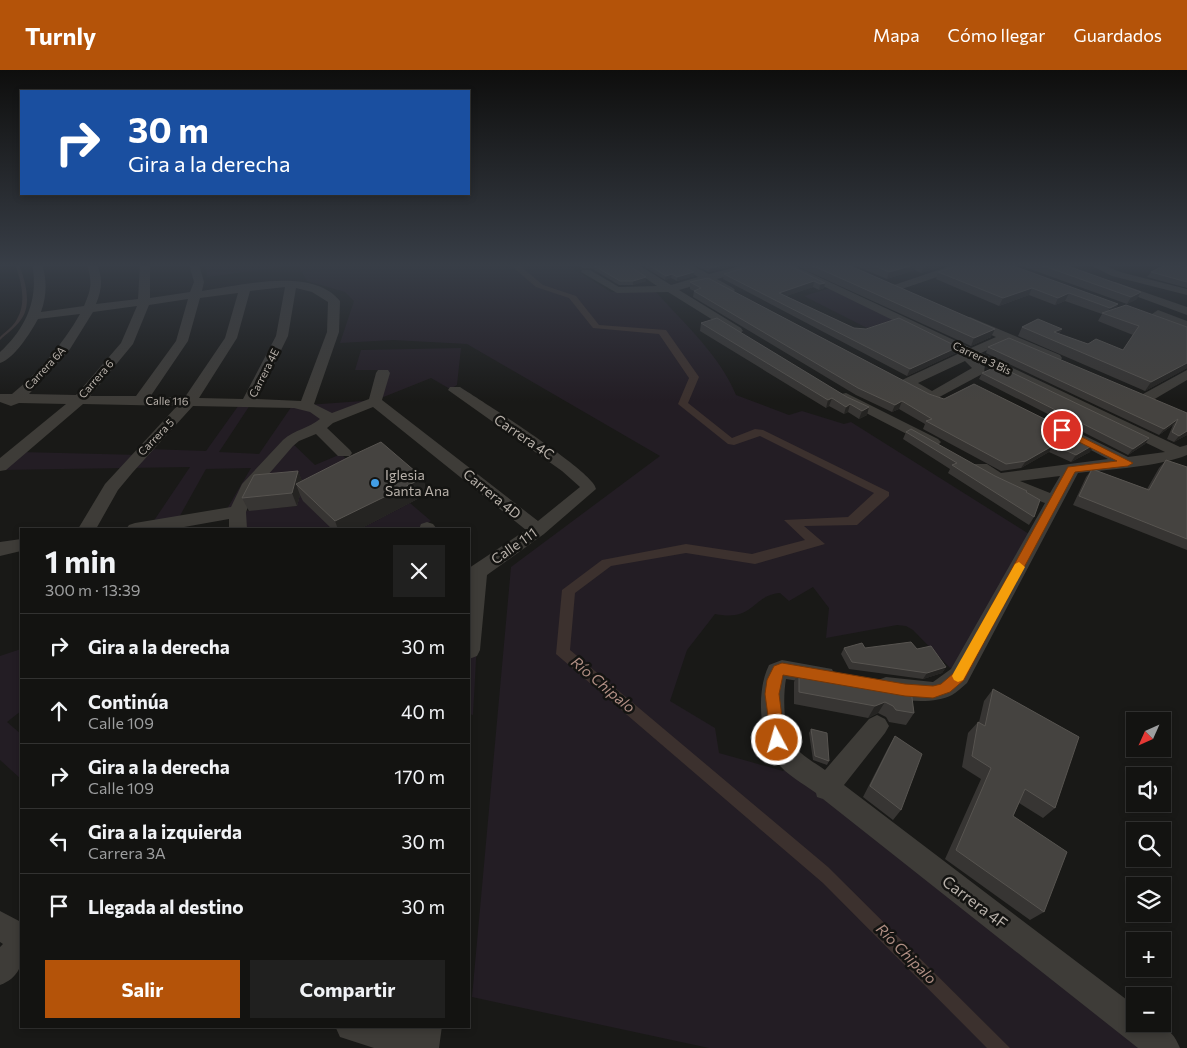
<!DOCTYPE html>
<html lang="es">
<meta charset="utf-8">
<style>
:root{--surface:#131311;--page:#20201f;--text:#f1f3f6;--muted:#9d9e9f;--line:#323231;--accent:#b45309}
body{margin:0;font-family:Commissioner,sans-serif;background:var(--page);color:var(--text);height:100vh;display:flex;flex-direction:column;font-size:19px;white-space:nowrap}
*{box-sizing:border-box;margin:0}
p{font-size:16px;color:var(--muted)}
.icon{flex:none;width:28px;height:28px;fill:none;stroke:currentColor;stroke-width:2;stroke-linecap:round;stroke-linejoin:round}
.map{position:relative;flex:1;overflow:hidden}
.panel{position:absolute;left:20px;top:458px;width:450px;height:500px;display:flex;flex-direction:column;background:var(--surface);border-radius:0px;box-shadow:0 2px 8px #0003,0 0 0 1px var(--line)}
.panel>*{flex:none}
.guide{position:absolute;left:20px;top:20px;width:450px;height:105px;border-radius:0px;box-shadow:0 2px 8px #0003,0 0 0 1px var(--line);background:#1a4fa0;color:#fff;overflow:hidden}
.needle{width:32px;rotate:225deg}
.tools{position:absolute;left:1126px;top:642px;display:grid;gap:10px}
.tools a{display:grid;place-items:center;width:45px;height:45px;border-radius:0px;background:var(--surface);box-shadow:0 2px 8px #0003,0 0 0 1px var(--line);font-size:25px}
.pin{position:absolute;display:grid;place-items:center;width:42px;height:42px;color:#fff;margin:-21px;border:2px solid #fff;border-radius:50%;box-shadow:0 1px 5px #0007}
.me{position:absolute;width:55px;margin:-28px;rotate:354deg;stroke-linejoin:round;filter:drop-shadow(0 0 4px #0008)}
.turn{display:flex;align-items:center;gap:18px;height:105px;padding:0 25px;font-size:22px}
.turn .icon{width:65px;height:65px;stroke-width:2.5}
.turn b{display:block;font-size:35px;line-height:42px}
.round{display:grid;place-items:center;flex:none;width:52px;height:52px;border-radius:0px;background:var(--page)}
.headline{display:flex;align-items:center;justify-content:space-between;height:85px;padding:0 25px}
h1{font-size:30px;font-weight:700;line-height:38px}
.button{display:flex;gap:10px;margin-top:auto;padding:10px 25px}
.button a{flex:1;height:58px;border-radius:0px;background:var(--accent);color:#fff;font-size:20px;font-weight:700;line-height:58px;text-align:center}
.button a+a{background:var(--page);color:var(--text)}
ul{padding:0;list-style:none}
li{display:flex;align-items:center;gap:15px;height:65px;padding:0 25px;border-top:1px solid var(--line)}
li div{flex:1}
li b{display:block;font-size:19px}
li em{font-style:normal}
header{display:flex;align-items:center;gap:30px;box-sizing:border-box;height:70px;padding:0 25px;background:var(--accent);color:#fff}
header strong{font-size:24px}
nav{display:flex;gap:28px;margin-inline-start:auto;font-size:18px}
.map>svg:first-child{display:block}
</style>
<header>
<strong>Turnly</strong>
<nav><a>Mapa</a><a>Cómo llegar</a><a>Guardados</a></nav>
</header>
<div class="map">
<svg width="1187" height="978" viewBox="0 0 1187 978">
<rect width="100%" height="100%" fill="#191917"/>
<path fill="#231d24" fill-rule="evenodd" d="M206 194H565L611 222H656C683 252 721 287 736 325L789 345 802 341 844 354 851 352 1029 464 955 603 913 560 906 556 897 555 826 568 829 538 813 517 789 531 780 523C752 525 755 552 715 544L687 580 670 631 715 658 719 683 783 701 792 692 1164 978H709L472 927 511 497 660 386 467 274 393 270 340 273 354 231 345 222 307 211 298 195 207 207Z
M830 218 894 250 867 258 804 226Z
M461 278 457 315 450 319 431 308 376 330 292 373 315 395 341 384 359 401 332 459H244L224 444 251 398 206 399 177 451V459H151V455L190 397 0 400 21 382 141 385 148 379 206 381 241 332H252L219 382 259 384 294 333 307 335 376 330 387 300H355L361 280ZM251 419 297 436 242 441Z
M410 433 431 451 418 459H360Z
M484 499 480 516 473 645 469 644V505Z
M21 579V641L7 652 21 664V709L0 690V586Z"/>
<path fill="#3c312e" d="M15 194H19C25 211 33 235 20 251 15 258 6 264 0 270V267C5 262 14 256 17 249 27 232 21 211 15 194Z
M509 194H518L543 215 576 226 599 255 666 260 699 307 688 333 732 368 755 359 763 360 889 422V426L857 455 804 456 825 474 755 494 686 483 611 496 575 523 570 580 828 797 1010 978H987L823 813 556 584 562 520 602 490 686 474 752 484 805 470 784 450 848 447 874 423 760 366 734 375 728 374 678 334 689 308 659 264 593 258 569 228 536 217Z"/>
<g fill="none" stroke-linecap="round" stroke-linejoin="round">
<path fill="#3e3c38" fill-rule="evenodd" d="M32 194H42C47 210 47 225 41 242L84 236C92 217 92 213 87 194H97C103 209 102 219 96 234L138 229 140 194H150V228L190 222 194 212 189 194H199L204 212 202 221C240 216 312 196 340 231L339 262 314 334 332 343 369 329 376 303 378 300H388L390 303 382 330 538 451 580 417 562 401 448 320 450 317H460C480 330 596 403 596 419L544 464 487 505 480 580 477 586 469 589V498L526 460 373 337 333 353 327 358 350 380 352 383 350 386H338L316 364 299 371 293 376 255 420 246 442 247 459H229V449L173 459H126L129 455 135 453 231 437 242 414 283 370C294 360 309 358 320 349L310 342 294 338 193 336 133 402 118 420 96 459H78L105 414 177 336 83 334 6 400 0 401V388L66 334 19 333 11 336 0 332V324H12C39 302 63 274 80 244L38 249C31 262 14 289 0 293V282C26 258 39 229 32 194ZM285 217 276 266 243 329 199 328 237 268 250 221ZM296 218 312 222 328 232 327 262 301 331 257 329 288 266ZM238 223 225 268 185 327H150L188 271 200 228ZM188 229 176 271 136 326H90L133 274 149 235ZM137 236 121 273 76 325 29 324 70 279 93 242Z
M625 194H637L671 215 698 207 677 194H689L709 204 748 194H763L762 196 717 209 733 218 735 220 733 222H725L706 212 679 220 741 258 743 261 737 265 668 222 617 223 581 202 582 200H590L619 217 657 216Z
M778 194H791L971 278 996 267 966 254 964 251 970 247 1060 285 1062 288 1060 291H1050L1007 271 981 283 1180 377 1187 375V385C1158 397 1110 399 1078 403L967 613C962 617 957 622 952 625 933 635 898 631 878 624L875 617 878 610 886 607 933 612 951 599 1045 433C1027 426 983 414 973 398L975 394H987L1001 403 1108 389 1066 367 1063 364 1066 361 1071 359 1128 387 1165 382 985 295 984 303 932 331 902 316 900 313 902 310 960 283ZM965 291 972 298 932 321 918 313ZM1060 406 1050 423 1020 411Z
M956 194H970L969 196 899 220H891L889 218 891 216Z
M1088 194H1101L1120 202 1187 219V225L1112 206Z
M1115 212 1187 237V245L1111 217 1109 215Z
M1158 240 1187 251V259L1154 247 1152 244Z
M1187 300V310L1153 330H1143L1141 327 1143 324Z
M846 323 938 369 941 372 938 375H928L841 330 839 327 841 324Z
M427 452 433 454 437 459H419L421 454Z
M21 469V481L0 486V472Z
M782 590 832 599 835 606 832 613 824 615 786 609C783 625 783 661 793 675 801 685 815 693 825 700L869 649 877 645 885 649 889 656 885 663 844 715 1135 936V954C1159 954 1170 954 1180 978H1138L823 729 817 727 816 723C804 714 785 704 776 691 759 667 756 621 769 595Z
M0 841 21 852C21 879 30 903 0 915V877L3 874 0 872Z
M335 956H442L439 978H374L340 967Z"/>
</g>
<path fill="#373533" d="M577 194H627L646 211 633 215H619L591 198H584Z
M640 194H678L694 206 677 211 671 208 665 210Z
M692 194H733V196L709 202Z
M792 194H846L991 267 971 276Z
M851 194H951L921 203 915 200 887 209Z
M964 194 1118 234 1115 239 1126 235 1187 298 1145 321 1018 266 1022 257 1062 259 1059 264 1088 274 1123 280 1133 265 1098 251 1102 244 1065 231 1055 235 1029 225 999 236 936 209 938 202Z
M1016 194H1062L1137 229 1127 234Z
M1187 196V218L1147 207 1151 202 1186 198Z
M747 197 825 213 824 218 819 220 813 217 786 226 854 258 956 283 907 306 723 209 724 204Z
M690 212 929 324 1090 382 1071 392 1049 382 1021 398 1001 401 923 359 925 354 899 339 892 342 856 325 693 227 694 221 690 219Z
M701 253 847 327 867 345 859 349 848 342 844 344 829 336 826 338 700 261Z
M988 277 1187 343V365L1174 372 1167 369 1173 355 1159 365 986 283Z
M982 303 1149 368 1145 374 1128 385 979 309Z
M906 362 995 406 1027 421V422L1034 447 1029 455 948 403 950 399 903 369Z
M1166 390 1187 397V480L1073 435 1086 407 1092 399 1147 419 1159 398Z
M298 401 302 411 423 408 427 424 360 459H332L303 431 300 425 297 436 249 441 242 428Z
M844 578 917 579 946 597 942 603 923 609 849 599 841 584Z
M799 600 911 620 914 643 906 655 889 652 886 647 878 643 868 648 794 634V612Z
M993 619 1055 738 1043 748 1019 733 1013 746 1044 842 1030 850 945 789 981 709 962 697 968 663 978 652H979L984 631Z
M811 659 829 691 827 695 813 690 809 663Z
M895 666 901 740 893 750 863 727 888 678Z"/>
<path fill="#252422" d="M727 194H733V196L709 202 710 198Z
M917 194 915 200 887 209 889 202Z
M932 194H951L921 203 924 196Z
M694 202V206L677 211V207Z
M672 204 671 208 665 210 666 206Z
M646 207V211L633 215V211Z
M814 211 813 217 778 229 779 223Z
M825 213 824 218 819 220 820 214Z
M1032 218 1029 225 999 236 1003 228Z
M1141 222 1137 229 1127 234 1131 227Z
M1069 223 1065 231 1055 235 1058 228Z
M1118 234 1114 241 1106 245 1110 238Z
M995 259 991 267 971 276 974 268Z
M1062 259 1057 267 1054 262Z
M958 277 956 283 907 306 910 299Z
M1187 293V298L1145 321 1151 312Z
M832 328 829 336 826 338 828 330Z
M902 331 899 339 892 342 895 335Z
M850 334 848 342 844 344 846 337Z
M869 337 867 345 859 349 862 341Z
M1178 349 1173 355 1159 365 1164 359Z
M1187 361V365L1174 372 1179 366Z
M1149 368 1145 374 1128 385 1133 379Z
M1095 374 1090 382 1071 392 1076 385Z
M1054 375 1049 382 1021 398 1026 391Z
M298 401 303 413 296 414 300 425 297 436 292 423Z
M423 408 427 424 360 459H338L335 451Z
M946 597 942 603 923 609 927 603Z
M885 632 878 643 868 648 875 636Z"/>
<path fill="#454340" stroke="#575450" d="M583 194H627L646 207 633 211H620L591 194Z
M647 194H678L694 202 677 207 672 204 666 206Z
M701 194H727L710 198Z
M762 194H786L825 213 820 214 814 211 779 223 854 258 866 259 899 248 958 277 910 299 724 204 747 197Z
M809 194H846L995 259 974 268Z
M870 194H917L889 202Z
M918 194H932L924 196Z
M964 194H1008L1118 234 1110 238 1069 223 1058 228 1032 218 1003 228 938 202Z
M1038 194H1062L1141 222 1131 227Z
M1167 194 1186 198 1187 196V212L1151 202Z
M708 208 929 324 944 329 974 314 1095 374 1076 385 1054 375 1026 391 1006 394 926 351 932 349 902 331 895 335 858 318 694 221 701 218 690 212Z
M1126 235 1187 257V293L1151 312 1022 257 1038 249 1062 259 1054 262 1088 274 1096 269 1123 280 1139 256 1102 243Z
M717 248 847 327 869 337 862 341 850 334 846 337 832 328 828 330 701 253Z
M1009 268 1187 343V361L1179 366 1172 362 1178 349 1164 359 988 277Z
M998 296 1149 368 1133 379 982 303Z
M911 359 995 406 1027 421 1026 422 1040 430 1034 447 952 395 957 393 906 362Z
M381 372 423 408 335 451 296 414 353 385Z
M1166 390 1187 397V469L1079 426 1092 399 1149 420Z
M298 401 292 423 242 428 254 405Z
M911 572 917 579 931 576 946 597 927 603 852 592 844 578 862 573 865 578Z
M799 600 911 620 914 643 896 640 893 636 885 632 875 636 799 622Z
M993 619 1079 667 1055 738 1025 719 1013 746 1067 782 1044 842 956 780 991 698 972 686 978 652 985 656Z
M811 659 827 663 829 691 815 686Z
M895 666 922 684 901 740 870 716Z"/>
<linearGradient id="sky" x2="0" y2="1"><stop stop-color="#0e0e0d"/><stop offset="0.59" stop-color="#383e47"/><stop offset="1" stop-color="#383e47" stop-opacity="0"/></linearGradient>
<rect width="1187" height="331" fill="url(#sky)"/>
<path fill="#b45309" stroke="#753606" d="M1062 357 1133 393 1128 396 1075 402 964 610 950 622 933 628 905 626 783 605 779 624 785 670 782 675 777 677 772 675 765 624 767 610 774 596 782 593 905 614 933 616 941 614 955 602 1068 397 1117 391 1059 362 1058 360Z"/>
<path fill="#f59e0b" d="M1019 492 1025 497 963 610 958 612 954 610 952 606 954 602 1015 494Z"/>
<circle fill="#429ee6" stroke="#141412" stroke-width="2" cx="375" cy="413" r="5"/>
<g text-anchor="middle" stroke-width="5" stroke-linejoin="round" paint-order="stroke">
<g font-size="11" fill="#b8b1aa" stroke="#141412">
<text transform="translate(982 288) rotate(25)" y="4">Carrera 3 Bis</text>
<text transform="translate(45 298) rotate(-47)" y="4">Carrera 6A</text>
<text transform="translate(264 303) rotate(-63)" y="4">Carrera 4E</text>
<text transform="translate(96 309) rotate(-49)" y="4">Carrera 6</text>
<text transform="translate(167 331) rotate(1)" y="4">Calle 116</text>
<text transform="translate(156 367) rotate(-46)" y="4">Carrera 5</text>
</g>
<g font-size="14" fill="#b8b1aa" stroke="#141412">
<text transform="translate(524 367) rotate(34)" y="5">Carrera 4C</text>
<text transform="translate(492 424) rotate(39)" y="5">Carrera 4D</text>
<text transform="translate(514 476) rotate(-35)" y="5">Calle 111</text>
</g>
<g font-size="14" fill="#b8b1aa" stroke="#141412" text-anchor="start">
<text x="385" y="410">Iglesia<tspan x="385" dy="16">Santa Ana</tspan></text>
</g>
<g font-size="15" font-style="italic" fill="#b18f84" stroke="#141412">
<text transform="translate(603 615) rotate(40)" y="5">Río Chipalo</text>
<text transform="translate(906 884) rotate(45)" y="5">Río Chipalo</text>
</g>
<g font-size="16" fill="#b8b1aa" stroke="#141412">
<text transform="translate(975 832) rotate(37)" y="6">Carrera 4F</text>
</g>
</g>
</svg>
<div class="tools">
<a><svg class="needle" viewBox="-14 -14 28 28"><path d="M0-13l5 13h-10z" fill="#e53935"/><path d="M0 13l5-13h-10z" fill="#9d9e9f"/></svg></a>
<a><svg class="icon" aria-label="sound" viewBox="0 0 24 24"><path d="M4 9h4l5-4v14l-5-4H4zM17 9q2 3 0 6"/></svg></a>
<a><svg class="icon" aria-label="search" viewBox="0 0 24 24"><circle cx="10" cy="10" r="6"/><path d="M15 15l6 6"/></svg></a>
<a><svg class="icon" aria-label="layers" viewBox="0 0 24 24"><path d="M12 4l9 5-9 5-9-5zM3 14l9 5 9-5"/></svg></a>
<a>+</a>
<a>−</a>
</div>
<div class="pin" style="left:1062px;top:360px;background:#d93025"><svg class="icon" aria-label="arrive" viewBox="0 0 24 24"><path d="M6 21V4h12l-3 4 3 4H6"/></svg></div>
<svg class="me" style="left:777px;top:670px" viewBox="-20 -20 40 40"><circle r="17" fill="#b45309" stroke="#fff" stroke-width="3"/><path d="M0-11L8 9 0 5-8 9z" fill="#fff"/></svg>
<div class="guide">
<div class="turn"><svg class="icon" aria-label="right" viewBox="0 0 24 24"><path d="M7 20v-9h11M14 6l5 5-5 5"/></svg><div><b>30 m</b>Gira a la derecha</div></div>
</div>
<section class="panel">
<div class="headline"><div><h1>1 min</h1><p>300 m · 13:39</p></div><a class="round"><svg class="icon" aria-label="close" viewBox="0 0 24 24"><path d="M6 6l12 12M18 6L6 18"/></svg></a></div>
<ul>
<li><svg class="icon" aria-label="right" viewBox="0 0 24 24"><path d="M7 20v-9h11M14 6l5 5-5 5"/></svg><div><b>Gira a la derecha</b></div><em>30 m</em></li>
<li><svg class="icon" aria-label="ahead" viewBox="0 0 24 24"><path d="M12 20V5M6 11l6-6 6 6"/></svg><div><b>Continúa</b><p>Calle 109</p></div><em>40 m</em></li>
<li><svg class="icon" aria-label="right" viewBox="0 0 24 24"><path d="M7 20v-9h11M14 6l5 5-5 5"/></svg><div><b>Gira a la derecha</b><p>Calle 109</p></div><em>170 m</em></li>
<li><svg class="icon" aria-label="left" viewBox="0 0 24 24"><path d="M17 20v-9H6M10 6l-5 5 5 5"/></svg><div><b>Gira a la izquierda</b><p>Carrera 3A</p></div><em>30 m</em></li>
<li><svg class="icon" aria-label="arrive" viewBox="0 0 24 24"><path d="M6 21V4h12l-3 4 3 4H6"/></svg><div><b>Llegada al destino</b></div><em>30 m</em></li>
</ul>
<div class="button"><a>Salir</a><a>Compartir</a></div>
</section>
</div>
